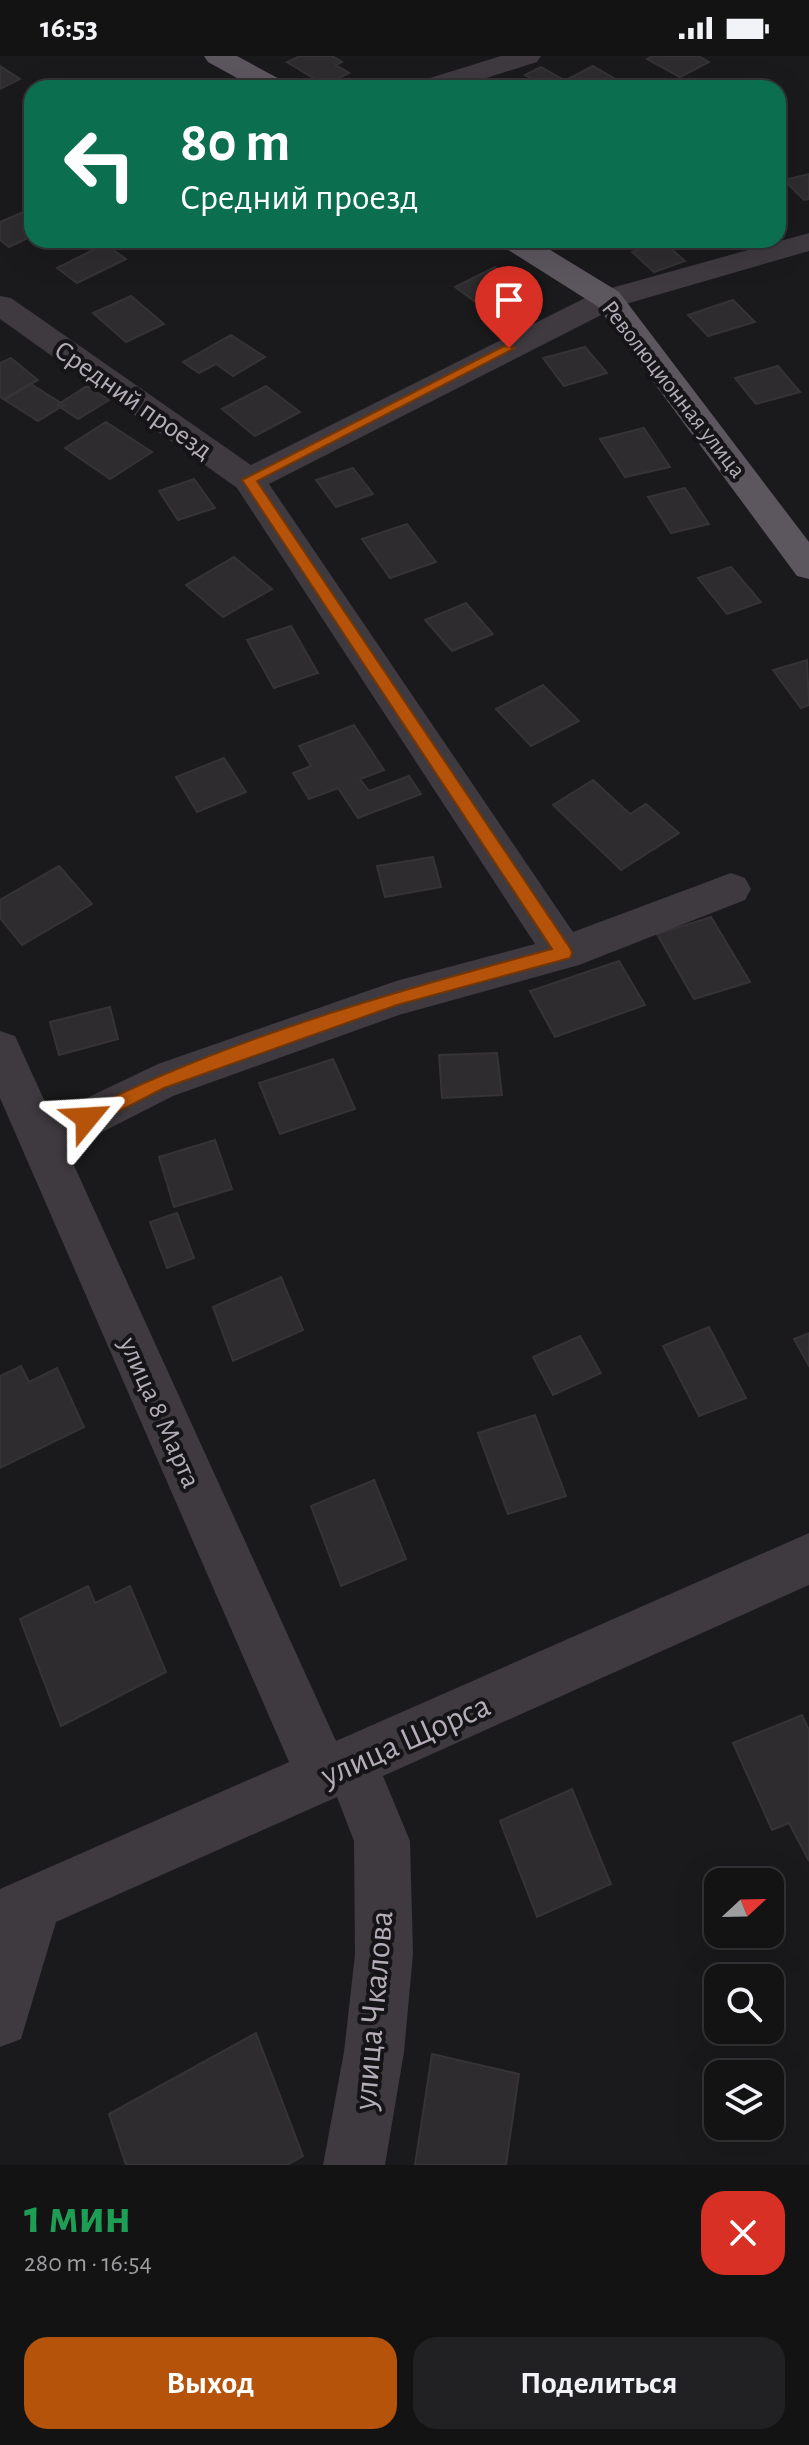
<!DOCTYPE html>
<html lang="ru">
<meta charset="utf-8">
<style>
:root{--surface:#141314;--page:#212022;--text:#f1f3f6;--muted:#9d9ea0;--line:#333234;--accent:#b45309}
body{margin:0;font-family:"Alegreya Sans",sans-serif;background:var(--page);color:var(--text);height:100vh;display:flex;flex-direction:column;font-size:30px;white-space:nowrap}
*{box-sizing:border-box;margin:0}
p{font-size:26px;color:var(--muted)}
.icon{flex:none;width:44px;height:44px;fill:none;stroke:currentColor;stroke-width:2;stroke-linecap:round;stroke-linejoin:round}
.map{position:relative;height:2109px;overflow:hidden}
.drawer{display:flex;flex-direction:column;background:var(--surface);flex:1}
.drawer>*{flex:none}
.guide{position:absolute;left:24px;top:24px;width:762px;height:168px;border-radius:24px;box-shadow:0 8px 32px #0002,0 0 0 2px var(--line);background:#0b6e4f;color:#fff;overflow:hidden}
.needle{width:52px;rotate:68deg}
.buttons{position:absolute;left:704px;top:1812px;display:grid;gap:16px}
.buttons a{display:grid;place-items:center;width:80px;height:80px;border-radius:16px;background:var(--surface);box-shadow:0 8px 32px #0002,0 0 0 2px var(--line);font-size:40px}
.pin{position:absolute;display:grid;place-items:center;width:68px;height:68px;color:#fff;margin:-82px -34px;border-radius:50% 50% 50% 0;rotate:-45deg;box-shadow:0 0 8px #0007}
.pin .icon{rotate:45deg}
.me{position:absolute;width:88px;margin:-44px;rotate:63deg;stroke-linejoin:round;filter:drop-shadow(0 0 6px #0008)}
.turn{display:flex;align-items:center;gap:28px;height:168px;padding:0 24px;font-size:36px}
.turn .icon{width:104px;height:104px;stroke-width:2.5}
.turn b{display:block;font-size:56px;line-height:68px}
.round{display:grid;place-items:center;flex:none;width:84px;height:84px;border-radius:24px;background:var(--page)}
.head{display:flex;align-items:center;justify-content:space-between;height:136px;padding:0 24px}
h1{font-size:48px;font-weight:700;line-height:60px;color:#1e9e55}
.button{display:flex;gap:16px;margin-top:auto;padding:16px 24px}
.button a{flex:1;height:92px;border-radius:24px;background:var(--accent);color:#fff;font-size:32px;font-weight:700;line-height:92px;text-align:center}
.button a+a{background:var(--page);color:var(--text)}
.status{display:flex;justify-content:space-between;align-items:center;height:56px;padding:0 40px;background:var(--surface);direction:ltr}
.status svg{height:22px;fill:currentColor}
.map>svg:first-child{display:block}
</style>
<div class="status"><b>16:53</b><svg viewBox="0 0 49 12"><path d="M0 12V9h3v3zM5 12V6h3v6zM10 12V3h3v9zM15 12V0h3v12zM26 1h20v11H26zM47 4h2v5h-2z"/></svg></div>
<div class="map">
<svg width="809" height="2109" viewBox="0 0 809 2109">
<rect width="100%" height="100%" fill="#1a191b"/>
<path fill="#2e2c2e" stroke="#363336" stroke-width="2" d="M300 0H332L342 6 336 9 349 17 325 29 287 6Z
M652 0H698L709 6 680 21 647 3Z
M0 10 20 23 0 33Z
M593 10 622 27 611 32H573L562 26Z
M541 11 562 23 545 31 525 19Z
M809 118V143L804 144 784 124Z
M21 157 32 165V180L9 191 0 184V166Z
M662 185 685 205 654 216 632 196Z
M105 188 126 203 77 227 57 212Z
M495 211 539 243 499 263 455 231Z
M131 240 164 268 126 286 93 257Z
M733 244 755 266 708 280 688 259Z
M231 279 265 301 233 320 216 308 199 317 183 306Z
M585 291 607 317 564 330 543 302Z
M11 302 38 324 3 343 0 340V307Z
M778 310 800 336 756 348 735 322Z
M31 328 64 349 38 365 5 344Z
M87 330 109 344 78 363 57 349Z
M266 330 300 356 255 380 222 353Z
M106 366 152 396 110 423 65 392Z
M644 372 670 411 625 421 600 383Z
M353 412 373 438 336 451 316 424Z
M194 423 215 452 178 464 159 435Z
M685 432 709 468 671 477 648 441Z
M407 468 436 506 390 522 362 483Z
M234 501 272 533 223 561 186 529Z
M731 511 761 546 727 558 698 522Z
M466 547 493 578 452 595 425 564Z
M291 570 318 617 274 632 247 584Z
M807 604 809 649 801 652 773 614Z
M543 629 579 665 531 690 496 653Z
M354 669 384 714 360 723 369 735 409 720 421 738 358 762 338 732 309 743 293 717 311 710 299 690Z
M224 702 246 736 197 756 176 721Z
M593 724 630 758 646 748 679 777 621 814 553 749Z
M433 801 441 831 385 841 377 810Z
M59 810 92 848 22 889 0 862V844Z
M711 861 750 926 694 943 657 878Z
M619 905 645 949 555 981 530 935Z
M110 951 118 983 59 999 50 966Z
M497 997 502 1039 442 1042 439 999Z
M333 1003 355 1053 280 1078 259 1027Z
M215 1084 232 1133 174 1151 159 1101Z
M177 1157 194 1202 167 1212 150 1166Z
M281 1221 303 1274 233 1305 213 1251Z
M709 1271 746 1342 699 1360 663 1290Z
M809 1277V1310L794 1283Z
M580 1280 601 1317 553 1339 533 1301Z
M21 1310 29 1326 57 1312 84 1371 0 1412V1320Z
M535 1359 566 1440 508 1458 478 1377Z
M374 1424 406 1503 341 1530 311 1450Z
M88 1530 95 1547 130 1530 166 1616 61 1670 20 1563Z
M802 1659 809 1674V1805L789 1767 772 1774 733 1687Z
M572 1733 611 1828 537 1861 500 1765Z
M256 1977 303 2100 287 2109H126L109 2058Z
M432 1998 519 2018 506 2109H415Z"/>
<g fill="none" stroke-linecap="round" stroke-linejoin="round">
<path fill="#3e3a3f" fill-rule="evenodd" d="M501 0H541L537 6 455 32H413L417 26Z
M809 177V195L619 250 269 428 573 876 731 817 745 822 751 833 745 844 579 909 399 959 173 1040 67 1094 336 1685 809 1477V1529L383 1720 410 1785 413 1898 404 1996 385 2109H323L344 1996 355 1898 354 1785 337 1741 56 1866 21 1983 0 1991V1833L289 1706 0 1042V975L15 980 51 1059 158 1008 396 925 535 888 237 432 0 263V240L11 242 251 409 597 236Z"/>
<path fill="#5c575e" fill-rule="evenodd" d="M204 0H237L285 26 289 32H255L208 6Z
M498 184H534L619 236 809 486V523L797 520 597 250 502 190Z"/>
</g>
<path fill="#b45309" stroke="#753606" stroke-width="2" d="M504 290 515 292 257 425 570 892 572 897 570 902 397 949 164 1032 94 1068H81L78 1062 81 1057C230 982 392 936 552 893L242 424Z"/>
<g text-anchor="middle" stroke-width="8" stroke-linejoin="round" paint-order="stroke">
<g font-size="24" fill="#b4adb9" stroke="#151416">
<text transform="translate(674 333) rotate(52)" y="8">Революционная улица</text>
</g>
<g font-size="28" fill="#b4adb9" stroke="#151416">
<text transform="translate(134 343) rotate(35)" y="10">Средний проезд</text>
<text transform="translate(161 1356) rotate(66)" y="10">улица 8 Марта</text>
</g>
<g font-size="34" fill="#b4adb9" stroke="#151416">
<text transform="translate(405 1683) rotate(-24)" y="12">улица Щорса</text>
<text transform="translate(372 1954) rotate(-85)" y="12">улица Чкалова</text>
</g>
</g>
</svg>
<div class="buttons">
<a><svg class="needle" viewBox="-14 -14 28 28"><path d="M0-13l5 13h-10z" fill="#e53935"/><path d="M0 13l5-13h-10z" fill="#9d9ea0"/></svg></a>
<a><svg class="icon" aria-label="search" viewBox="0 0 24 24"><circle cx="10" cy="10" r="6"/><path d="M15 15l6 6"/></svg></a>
<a><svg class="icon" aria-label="layers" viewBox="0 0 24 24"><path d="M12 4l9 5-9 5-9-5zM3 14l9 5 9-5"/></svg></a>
</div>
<div class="pin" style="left:509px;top:292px;background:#d93025"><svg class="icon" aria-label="arrive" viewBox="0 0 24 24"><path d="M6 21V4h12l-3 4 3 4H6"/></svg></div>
<svg class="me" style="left:87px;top:1062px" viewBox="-20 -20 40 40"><path d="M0-17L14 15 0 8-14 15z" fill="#b45309" stroke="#fff" stroke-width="4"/></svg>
<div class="guide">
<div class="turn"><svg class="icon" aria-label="left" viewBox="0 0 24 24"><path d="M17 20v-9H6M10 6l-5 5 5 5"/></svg><div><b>80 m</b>Средний проезд</div></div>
</div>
</div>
<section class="drawer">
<div class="head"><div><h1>1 мин</h1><p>280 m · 16:54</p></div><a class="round" style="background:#d93025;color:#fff"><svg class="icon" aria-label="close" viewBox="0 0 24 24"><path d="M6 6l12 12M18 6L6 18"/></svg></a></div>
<div class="button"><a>Выход</a><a>Поделиться</a></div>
</section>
